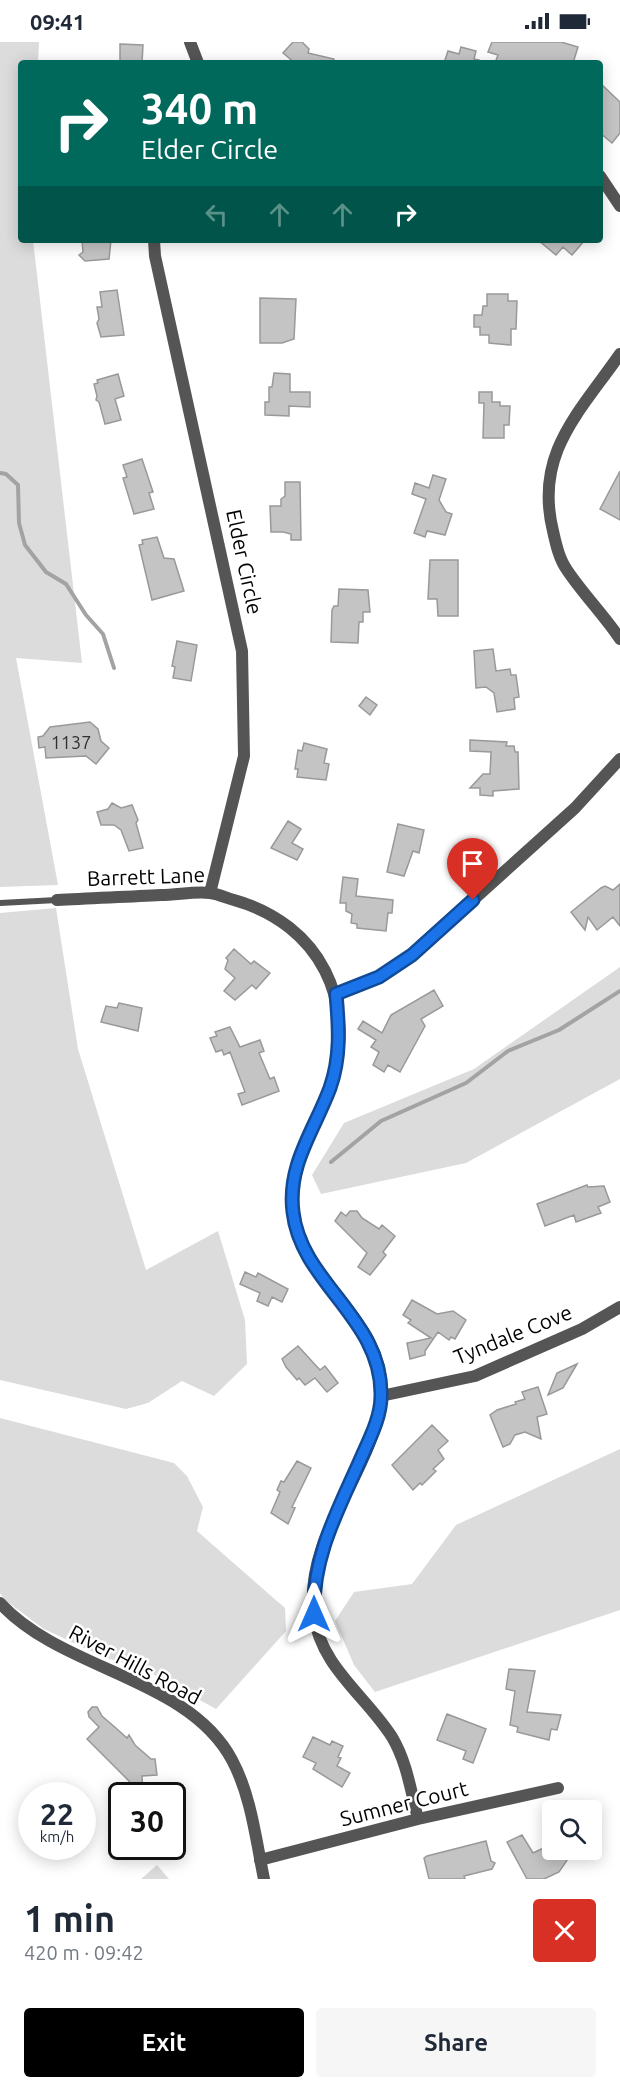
<!DOCTYPE html>
<meta charset="utf-8">
<style>
:root{--surface:#fff;--page:#f6f6f7;--text:#1f2937;--muted:#747a83;--accent:#000}
body{margin:0;font-family:Ubuntu,sans-serif;background:var(--page);color:var(--text);height:100vh;display:flex;flex-direction:column;font-size:22px;white-space:nowrap}
*{box-sizing:border-box;margin:0}
p{font-size:20px;color:var(--muted)}
.icon{flex:none;width:33px;height:33px;fill:none;stroke:currentColor;stroke-width:2;stroke-linecap:round;stroke-linejoin:round}
.map{position:relative;height:1837px;overflow:hidden}
.panel{display:flex;flex-direction:column;background:var(--surface);flex:1}
.panel>*{flex:none}
.hud{position:absolute;left:18px;top:18px;width:585px;height:183px;border-radius:6px;box-shadow:0 3px 15px #0003;background:#00695c;color:#fff;overflow:hidden}
.fabs{position:absolute;left:542px;top:1758px;display:grid;gap:12px}
.fabs a{display:grid;place-items:center;width:60px;height:60px;border-radius:6px;background:var(--surface);box-shadow:0 3px 15px #0003;font-size:30px}
.speed{position:absolute;left:18px;top:1740px;display:flex;gap:12px;font-size:30px;font-weight:700;text-align:center}
.speed>*{display:grid;place-content:center;width:78px;height:78px;border-radius:50%;background:var(--surface);box-shadow:0 3px 15px #0003;line-height:1}
.speed small{font-size:15px;font-weight:400}
.speed .limit{border:3px solid #111;border-radius:9px;background:#fff;color:#111}
.pin{position:absolute;display:grid;place-items:center;width:51px;height:51px;color:#fff;margin:-62px -26px;border-radius:50% 50% 50% 0;rotate:-45deg;box-shadow:0 0 6px #0007}
.pin .icon{rotate:45deg}
.me{position:absolute;width:66px;margin:-33px;rotate:0deg;stroke-linejoin:round;filter:drop-shadow(0 0 4px #0008)}
.turn{display:flex;align-items:center;gap:21px;height:126px;padding:0 24px;font-size:27px}
.turn .icon{width:78px;height:78px;stroke-width:2.5}
.turn b{display:block;font-size:42px;line-height:51px}
.lanes{display:flex;align-items:center;height:57px;padding:0 24px;background:#0003;justify-content:center;gap:30px;direction:ltr}
.lanes .off{opacity:.35}
.round{display:grid;place-items:center;flex:none;width:63px;height:63px;border-radius:6px;background:var(--page)}
.summary{display:flex;align-items:center;justify-content:space-between;height:102px;padding:0 24px}
h1{font-size:36px;font-weight:700;line-height:45px}
.cta{display:flex;gap:12px;margin-top:auto;padding:12px 24px}
.cta a{flex:1;height:69px;border-radius:6px;background:var(--accent);color:#fff;font-size:24px;font-weight:700;line-height:69px;text-align:center}
.cta a+a{background:var(--page);color:var(--text)}
.status{display:flex;justify-content:space-between;align-items:center;height:42px;padding:0 30px;background:var(--surface);direction:ltr}
.status svg{height:16px;fill:currentColor}
.map>svg:first-child{display:block}
</style>
<div class="status"><b>09:41</b><svg viewBox="0 0 49 12"><path d="M0 12V9h3v3zM5 12V6h3v6zM10 12V3h3v9zM15 12V0h3v12zM26 1h20v11H26zM47 4h2v5h-2z"/></svg></div>
<div class="map">
<svg width="620" height="1837" viewBox="0 0 620 1837">
<rect width="100%" height="100%" fill="#fff"/>
<path fill="#dcdcdc" d="M0 0H39L38 21H21V198H33L82 621 16 616 58 843 0 845Z
M56 866 78 1007 146 1228 218 1189 245 1278 247 1322 214 1354 182 1339 148 1361 126 1367 0 1338V871Z
M620 925V1037L466 1121 321 1152 312 1133 344 1081 474 1027Z
M0 1376 174 1421 187 1434 203 1465 197 1489 285 1566 286 1589 216 1667 140 1625 106 1616 44 1587 5 1558 0 1551Z
M620 1407V1568L375 1650 354 1623 335 1579 354 1550 412 1542 456 1483Z
M157 1823 169 1837H141Z"/>
<g fill="none" stroke-linecap="round" stroke-linejoin="round">
<path stroke="#a3a3a3" stroke-width="4" d="M0 431 6 432 18 443 19 481 25 503 46 530 66 542 86 573 103 592 114 626
M331 1120 381 1079 466 1041 508 1009 559 988 620 949"/>
</g>
<path fill="#c4c4c4" stroke="#999" stroke-width="1.5" d="M293 0H302L309 7 308 11 334 17V21H295L283 11Z
M492 0H561L578 5 573 21H495L498 13 488 10Z
M120 2 143 3 142 21H120Z
M461 5 476 9 474 17 479 18 478 21H444L448 9 459 12Z
M600 41 620 60V91L612 101 600 91Z
M82 198H111L109 217 85 219 79 213 83 210Z
M538 198H585L572 213 563 205 556 213Z
M117 248 124 293 101 295 97 281 99 277 97 265H102L100 250Z
M487 252H508V259H517L516 287H511V303L489 301V293H480V285H474V273H482L483 264H487Z
M260 256 296 257 294 297 282 301H260Z
M274 331 290 332V350H310V365L289 364V374L265 373V360H269V345H272Z
M118 332 124 354 115 357 121 378 105 382 99 360 96 358 97 354 94 342 98 341 97 338Z
M479 350H492V360H500V364H510L509 383H504V396H483L484 361H479Z
M142 417 153 450 149 451 154 467 134 472 123 436 127 435 123 423Z
M620 429V478L600 467Z
M433 433 446 437 439 458 446 470 452 472 445 493 427 489 425 495 414 491 426 457 412 452 415 441 429 446Z
M285 440H300L301 498H291V492L283 490H271L270 464H281V457L285 454Z
M157 495 164 516 174 517 184 549 152 558 139 503 143 502 142 498Z
M430 518H458V574H438L437 557H428Z
M339 547 368 548 370 570H363V580H359L358 601 331 600 332 568 334 564H338Z
M177 599 197 603 191 639 173 636 175 625 172 624Z
M493 607 496 629 510 627 511 633H516L519 655 514 656 515 667 497 670 494 651 486 645 476 646 474 609Z
M366 655 377 663 370 673 359 664Z
M90 680 98 687 101 699 109 706 96 722 86 714 46 716 45 705 39 706 38 695 43 694 50 685Z
M470 698 507 700 506 704H514L515 710H518L519 747 493 749V754L480 753V746H470L483 732H490L491 710 470 709Z
M304 701 327 707 324 721 329 722 326 738 297 735 298 727H295L298 708 302 709Z
M112 761 121 766 132 763 138 778 136 781 143 806 129 809 121 788 114 783H101L97 770 108 767Z
M288 779 301 787 292 801 303 807 297 818 271 806Z
M398 782 424 788 419 811 413 809 404 834 387 830Z
M343 835 358 837 356 854 393 858 392 871H388L386 889 357 886V882L351 881 352 872 346 869V861H340Z
M620 842V884L613 875 597 888 588 875 585 888 571 870 601 846 605 844 613 848Z
M234 907 251 922 254 919 270 931 256 947 252 943 235 958 224 949 235 936 225 927 228 918 226 916Z
M434 948 443 964 421 977 425 984 400 1030 388 1023 384 1030 373 1023 379 1010 371 1005 376 998 358 987 363 979 382 991 391 973Z
M119 961 142 966 138 989 101 980 106 964 117 966Z
M230 985 240 1005 260 998 264 1009 259 1011 270 1037 274 1035 279 1049 242 1063 238 1052 245 1050 230 1010 224 1013 222 1008 216 1010 210 996 217 994 215 990Z
M587 1143 588 1145 604 1144 610 1160 598 1165 601 1171 576 1180 574 1173 545 1184 537 1162Z
M350 1169H357L362 1176 379 1187 382 1183 395 1194 383 1210 386 1213 370 1233 358 1225 367 1211 335 1179 341 1170 346 1174Z
M245 1230 256 1235 258 1231 288 1247 282 1260 272 1255 268 1264 257 1259 260 1251 240 1242Z
M412 1258 437 1272 453 1269 466 1278 455 1297 451 1295 449 1298 438 1290 425 1309V1313L410 1317 407 1301 431 1296 408 1281 411 1278 403 1273Z
M298 1304 320 1328 325 1324 338 1341 327 1350 315 1336 305 1343 299 1336 297 1338 286 1325 282 1317Z
M577 1322 563 1346 548 1353 557 1331Z
M538 1345 547 1372 537 1375 541 1397 525 1390 515 1393 510 1402 503 1405 490 1373 497 1368 516 1362 515 1360 525 1357 522 1350Z
M432 1383 448 1399 438 1408 444 1417 433 1427 436 1429 422 1443 420 1441 413 1448 392 1423Z
M297 1419 311 1426 292 1465 295 1466 288 1482 271 1471 280 1450 277 1448 281 1439 284 1440Z
M509 1627 535 1629 527 1670 561 1673 557 1688 551 1687 549 1698 517 1690 518 1685 510 1683 515 1649 506 1647Z
M92 1665H97L102 1674 117 1687 127 1696 129 1693 135 1703 151 1717H155L157 1733 142 1734 143 1754H129V1739L87 1697 99 1685 89 1675 88 1670Z
M447 1672 486 1687 473 1721 463 1717 466 1709 437 1698Z
M313 1695 330 1703 332 1699 343 1704 338 1715 341 1716 337 1724 350 1731 342 1745 313 1727 316 1721 303 1715Z
M172 1752 185 1766 172 1777Z
M522 1793 533 1811 552 1802V1808H574L559 1830 544 1837H527L507 1800Z
M486 1799 491 1819 495 1821 492 1827 464 1834 465 1837H429L424 1816 427 1814Z"/>
<g fill="none" stroke-linecap="round" stroke-linejoin="round">
<path stroke="#555" stroke-width="6" d="M0 861 57 858"/>
<path stroke="#555" stroke-width="12" d="M190 0 198 21
M600 134 620 164
M154 198 155 214 242 609 244 714 210 851
M620 312C579 371 534 412 553 489 556 502 559 517 567 528 583 552 604 573 620 597
M57 858C91 856 126 855 161 853 177 853 195 849 210 851 218 852 227 856 234 858 320 882 359 961 330 1045 315 1089 285 1124 293 1173 304 1242 390 1281 381 1358 372 1432 303 1494 314 1573 320 1624 366 1654 392 1695 407 1720 411 1750 418 1777
M336 952 379 935 412 913 575 766 620 717
M381 1354 475 1334 582 1287 620 1265
M260 1818 418 1777 558 1746"/>
<path stroke="#555" stroke-width="12" d="M0 1561C62 1629 188 1635 232 1718 251 1753 256 1798 264 1837"/>
</g>
<g fill="none" stroke-linecap="round" stroke-linejoin="round">
<defs>
<path id="route" d="M314 1572C312 1513 339 1467 362 1414 370 1396 381 1375 381 1354 383 1277 301 1241 293 1170 287 1123 314 1089 330 1046 341 1015 339 985 336 952L379 935 412 913 473 858"/>
</defs>
<use href="#route" stroke="#114b97" stroke-width="15"/>
<use href="#route" stroke="#1a73e8" stroke-width="10"/>
</g>
<g text-anchor="middle" stroke-width="5" stroke-linejoin="round" paint-order="stroke">
<g font-size="18" fill="#313131">
<text x="71" y="707">1137</text>
</g>
<g font-size="21" fill="#000" stroke="#fff">
<text transform="translate(244 520) rotate(78)" y="7">Elder Circle</text>
<text transform="translate(146 835) rotate(-2)" y="7">Barrett Lane</text>
<text transform="translate(513 1293) rotate(-22)" y="7">Tyndale Cove</text>
<text transform="translate(135 1623) rotate(28)" y="7">River Hills Road</text>
<text transform="translate(404 1762) rotate(-14)" y="7">Sumner Court</text>
</g>
</g>
</svg>
<div class="fabs">
<a><svg class="icon" aria-label="search" viewBox="0 0 24 24"><circle cx="10" cy="10" r="6"/><path d="M15 15l6 6"/></svg></a>
</div>
<div class="speed"><div>22<small>km/h</small></div><div class="limit">30</div></div>
<div class="pin" style="left:473px;top:858px;background:#d93025"><svg class="icon" aria-label="arrive" viewBox="0 0 24 24"><path d="M6 21V4h12l-3 4 3 4H6"/></svg></div>
<svg class="me" style="left:314px;top:1572px" viewBox="-20 -20 40 40"><path d="M0-17L14 15 0 8-14 15z" fill="#1a73e8" stroke="#fff" stroke-width="4"/></svg>
<div class="hud">
<div class="turn"><svg class="icon" aria-label="right" viewBox="0 0 24 24"><path d="M7 20v-9h11M14 6l5 5-5 5"/></svg><div><b>340 m</b>Elder Circle</div></div>
<div class="lanes"><svg class="icon off" aria-label="left" viewBox="0 0 24 24"><path d="M17 20v-9H6M10 6l-5 5 5 5"/></svg><svg class="icon off" aria-label="ahead" viewBox="0 0 24 24"><path d="M12 20V5M6 11l6-6 6 6"/></svg><svg class="icon off" aria-label="ahead" viewBox="0 0 24 24"><path d="M12 20V5M6 11l6-6 6 6"/></svg><svg class="icon" aria-label="right" viewBox="0 0 24 24"><path d="M7 20v-9h11M14 6l5 5-5 5"/></svg></div>
</div>
</div>
<section class="panel">
<div class="summary"><div><h1>1 min</h1><p>420 m · 09:42</p></div><a class="round" style="background:#d93025;color:#fff"><svg class="icon" aria-label="close" viewBox="0 0 24 24"><path d="M6 6l12 12M18 6L6 18"/></svg></a></div>
<div class="cta"><a>Exit</a><a>Share</a></div>
</section>
